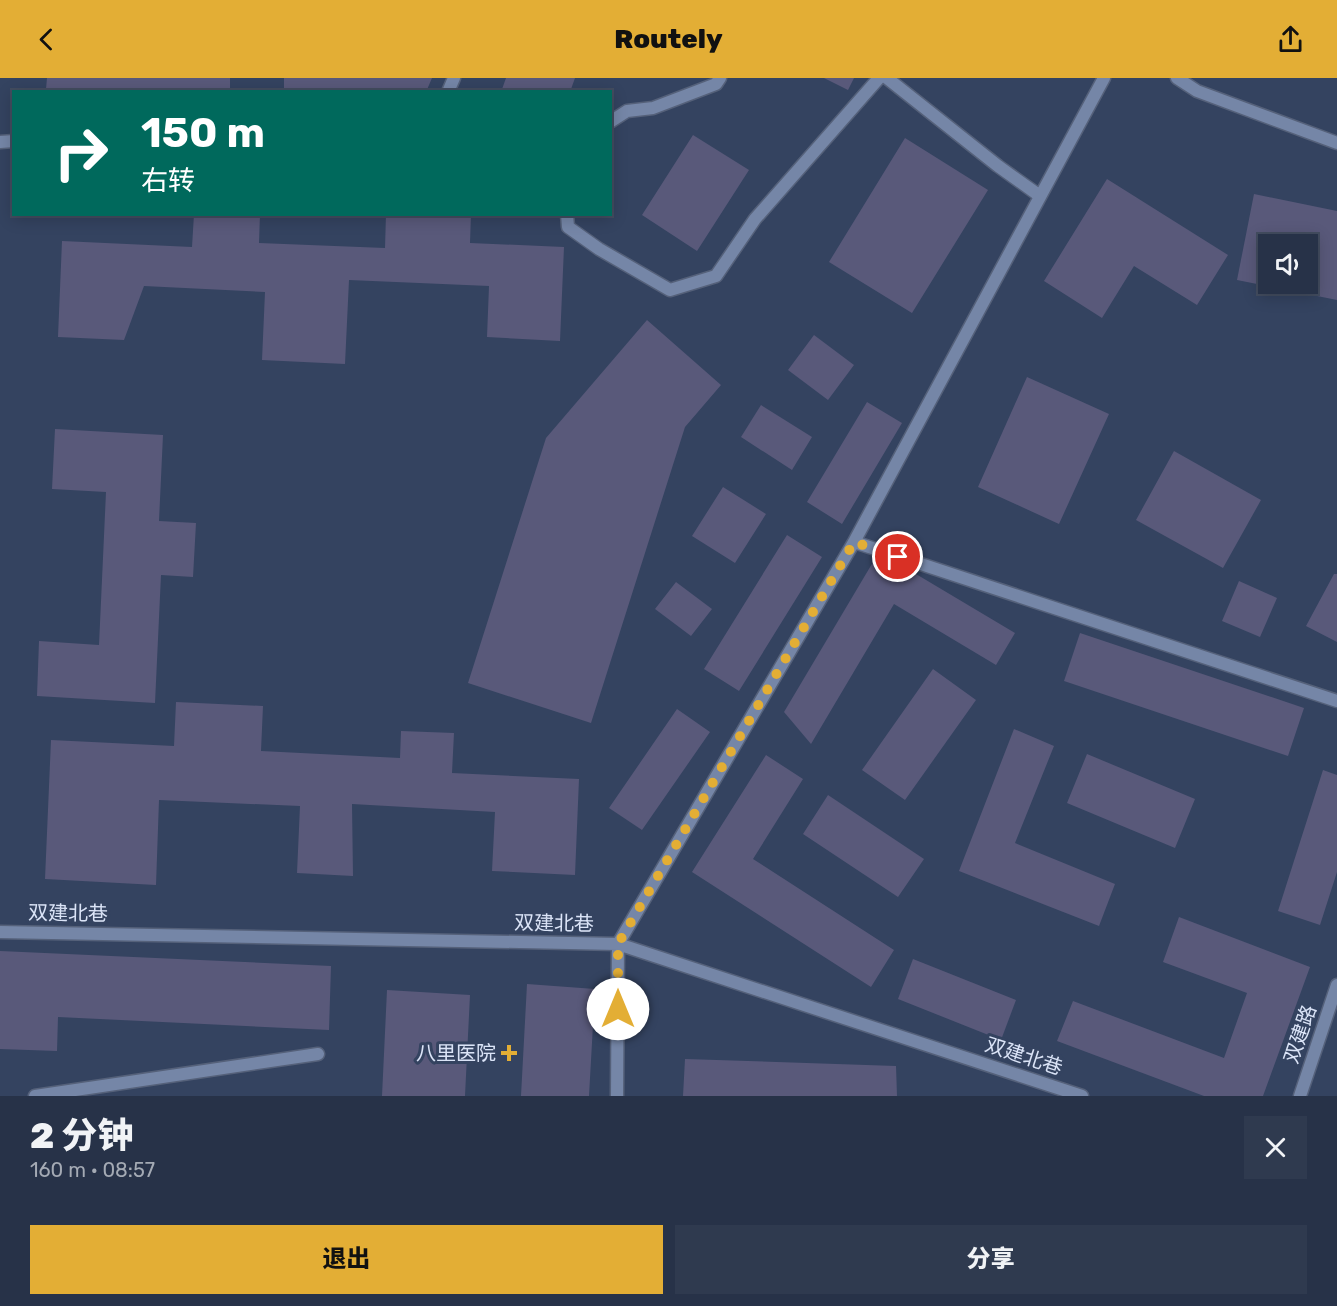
<!DOCTYPE html>
<html lang="zh">
<meta charset="utf-8">
<style>
:root{--surface:#273248;--page:#2f3a4f;--text:#f1f3f6;--muted:#a4aab4;--line:#434d60;--accent:#e3ae35}
body{margin:0;font-family:Rubik,"Noto Sans SC",sans-serif;background:var(--page);color:var(--text);height:100vh;display:flex;flex-direction:column;font-size:22px;white-space:nowrap}
*{box-sizing:border-box;margin:0}
p{font-size:20px;color:var(--muted)}
.icon{flex:none;width:33px;height:33px;fill:none;stroke:currentColor;stroke-width:2;stroke-linecap:round;stroke-linejoin:round}
.map{position:relative;height:1018px;overflow:hidden}
.sheet{display:flex;flex-direction:column;background:var(--surface);flex:1}
.sheet>*{flex:none}
.top-card{position:absolute;left:12px;top:12px;width:600px;height:126px;border-radius:0px;box-shadow:0 3px 15px #0003,0 0 0 2px var(--line);background:#00695c;color:#fff;overflow:hidden}
.fabs{position:absolute;left:1258px;top:156px;display:grid;gap:12px}
.fabs a{display:grid;place-items:center;width:60px;height:60px;border-radius:0px;background:var(--surface);box-shadow:0 3px 15px #0003,0 0 0 2px var(--line);font-size:30px}
.pin{position:absolute;display:grid;place-items:center;width:51px;height:51px;color:#fff;margin:-26px;border:3px solid #fff;border-radius:50%;box-shadow:0 2px 6px #0007}
.me{position:absolute;width:66px;margin:-33px;rotate:0deg;stroke-linejoin:round;filter:drop-shadow(0 0 4px #0008)}
.turn{display:flex;align-items:center;gap:21px;height:126px;padding:0 30px;font-size:27px}
.turn .icon{width:78px;height:78px;stroke-width:2.5}
.turn b{display:block;font-size:42px;line-height:51px}
.round{display:grid;place-items:center;flex:none;width:63px;height:63px;border-radius:0px;background:var(--page)}
.overview{display:flex;align-items:center;justify-content:space-between;height:102px;padding:0 30px}
h1{font-size:36px;font-weight:800;line-height:45px}
.action{display:flex;gap:12px;margin-top:auto;padding:12px 30px}
.action a{flex:1;height:69px;border-radius:0px;background:var(--accent);color:#111;font-size:24px;font-weight:800;line-height:69px;text-align:center}
.action a+a{background:var(--page);color:var(--text)}
header{display:flex;justify-content:space-between;align-items:center;height:78px;padding:0 30px;background:var(--accent);color:#111;font-size:27px;font-weight:800}
.map>svg:first-child{display:block}
</style>
<header><svg class="icon" aria-label="back" viewBox="0 0 24 24"><path d="M15 5l-7 7 7 7"/></svg>Routely<svg class="icon" aria-label="share" viewBox="0 0 24 24"><path d="M12 15V3M7 8l5-5 5 5M5 13v7h14v-7"/></svg></header>
<div class="map">
<svg width="1337" height="1018" viewBox="0 0 1337 1018">
<rect width="100%" height="100%" fill="#344360"/>
<path fill="#59597a" fill-rule="evenodd" d="M47 0H230V14H80L46 11Z
M284 0H432L426 14H284Z
M506 0H575L570 14H501Z
M824 0H854L848 12Z
M693 57 749 92 697 173 642 137Z
M905 60 988 112 912 235 829 184Z
M1107 101 1228 177 1197 227 1134 188 1102 240 1044 203Z
M1254 116 1337 133V222L1237 202ZM1269 166H1308V206H1269Z
M194 136H260L259 165 385 170 386 136H471L470 165 564 169 560 263 487 259 489 208 349 202 345 286 262 282 265 214 144 208 124 262 58 259 62 163 192 169Z
M647 242 721 307 685 349 591 645 468 605 546 360Z
M814 257 854 287 828 322 788 292Z
M1027 299 1109 336 1059 446 978 409Z
M867 324 902 345 842 446 807 424Z
M761 327 812 359 792 392 741 359Z
M55 351 163 357 159 443 196 445 193 499 161 497 155 625 37 618 39 563 99 567 106 414 52 411Z
M1174 373 1261 422 1223 490 1136 442Z
M723 409 766 436 735 485 692 458Z
M787 457 822 479 739 613 704 591Z
M879 474 1015 555 996 587 894 526 811 666 784 634Z
M1334 496H1337V564L1306 548Z
M1239 503 1277 520 1260 559 1222 543Z
M676 504 712 531 691 558 655 531Z
M1080 555 1304 630 1288 678 1064 603Z
M933 591 976 622 905 722 862 692Z
M176 624 263 628 261 673 400 680 401 653 454 655 452 695 579 701 575 797 492 793 495 734 352 726 353 798 297 795 300 728 159 722 156 807 45 801 51 662 174 668Z
M677 631 710 654 642 752 609 730Z
M1014 651 1054 668 1015 765 1115 806 1099 848 959 793Z
M1087 676 1195 721 1175 770 1067 725Z
M766 677 803 701 753 781 894 872 871 909 692 794Z
M1323 692 1337 697V794L1320 847 1278 833Z
M828 717 924 781 898 819 803 756Z
M1179 839 1310 889 1263 1018H1204L1057 963 1073 923 1224 980 1247 915 1163 884Z
M0 873 331 888 329 952 58 939 57 973 0 971Z
M913 881 1016 922 1001 962 898 921Z
M527 906 595 911 589 1018H521Z
M387 912 470 917 465 1018H382Z
M685 981 896 988 897 1018H683Z"/>
<g fill="none" stroke-linecap="round" stroke-linejoin="round">
<defs>
<path id="minor" d="M887 0 998 88 1040 118
M1177 0 1197 13 1337 65
M448 14 454 0
M610 44 627 33 653 30 716 6 720 0
M0 64 14 63
M567 136 568 149 599 171 670 212 716 198 755 141 879 0
M854 464 1337 623
M0 854 618 866 1082 1018
M35 1018 318 976
M617 1018 618 866 854 464 1104 0"/>
<path id="tertiary" d="M1300 1018 1337 907"/>
</defs>
<use href="#minor" stroke="#55617a" stroke-width="15"/>
<use href="#tertiary" stroke="#55617a" stroke-width="15"/>
<use href="#minor" stroke="#7586a7" stroke-width="12"/>
<use href="#tertiary" stroke="#7586a7" stroke-width="12"/>
</g>
<g fill="none" stroke-linecap="round" stroke-linejoin="round">
<path stroke="#e3ae35" stroke-width="10" stroke-dasharray="0 18" d="M618 931V866L854 464 898 479"/>
</g>
<path fill="#e3ae35" stroke="#344360" stroke-width="2" d="M506 966h6v6h6v6h-6v6h-6v-6h-6v-6h6z"/>
<g text-anchor="middle" stroke-width="6" stroke-linejoin="round" paint-order="stroke">
<g font-size="20" fill="#dbe4f7" stroke="#344360">
<text transform="translate(68 835) rotate(1)" y="7">双建北巷</text>
<text transform="translate(554 845) rotate(1)" y="7">双建北巷</text>
<text transform="translate(1300 956) rotate(-71)" y="7">双建路</text>
<text transform="translate(1024 978) rotate(18)" y="7">双建北巷</text>
</g>
<g font-size="20" fill="#dbe4f7" stroke="#344360" text-anchor="end">
<text x="496" y="982">八里医院</text>
</g>
</g>
</svg>
<div class="fabs">
<a><svg class="icon" aria-label="sound" viewBox="0 0 24 24"><path d="M4 9h4l5-4v14l-5-4H4zM17 9q2 3 0 6"/></svg></a>
</div>
<div class="pin" style="left:898px;top:479px;background:#d93025"><svg class="icon" aria-label="arrive" viewBox="0 0 24 24"><path d="M6 21V4h12l-3 4 3 4H6"/></svg></div>
<svg class="me" style="left:618px;top:931px" viewBox="-20 -20 40 40"><circle r="19" fill="#fff"/><path d="M0-13L10 11 0 6-10 11z" fill="#e3ae35"/></svg>
<div class="top-card">
<div class="turn"><svg class="icon" aria-label="right" viewBox="0 0 24 24"><path d="M7 20v-9h11M14 6l5 5-5 5"/></svg><div><b>150 m</b>右转</div></div>
</div>
</div>
<section class="sheet">
<div class="overview"><div><h1>2 分钟</h1><p>160 m · 08:57</p></div><a class="round"><svg class="icon" aria-label="close" viewBox="0 0 24 24"><path d="M6 6l12 12M18 6L6 18"/></svg></a></div>
<div class="action"><a>退出</a><a>分享</a></div>
</section>
